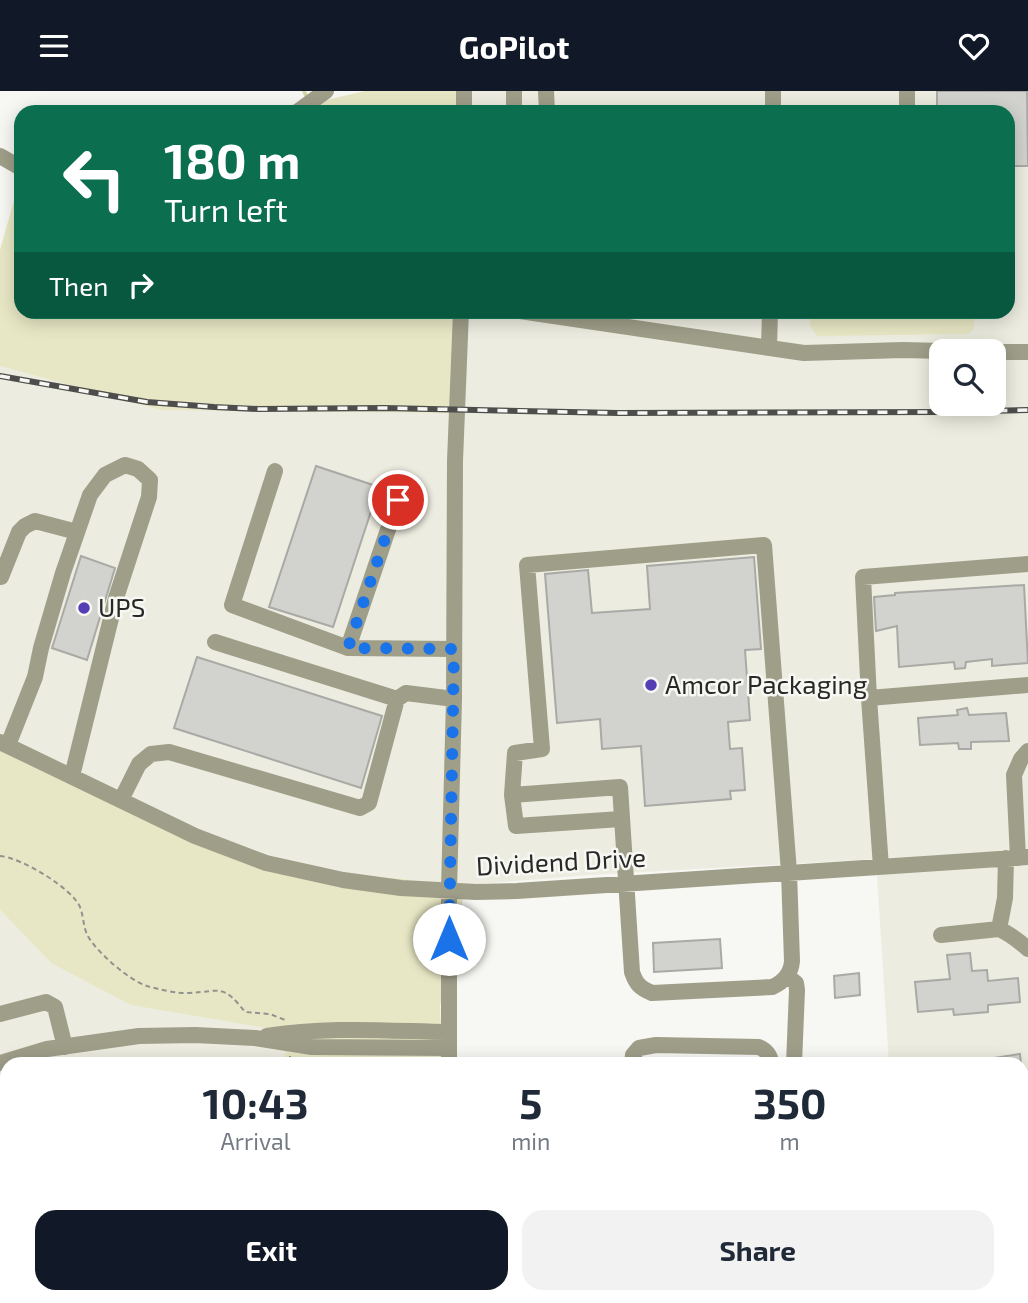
<!DOCTYPE html>
<style>
:root{--surface:#fff;--page:#f2f2f3;--text:#1f2937;--muted:#747a83;--accent:#111827}
body{margin:0;font-family:"Exo 2",sans-serif;background:var(--page);color:var(--text);height:100vh;display:flex;flex-direction:column;font-size:26px;white-space:nowrap}
*{box-sizing:border-box;margin:0}
p{font-size:23px;color:var(--muted)}
.icon{flex:none;width:38px;height:38px;fill:none;stroke:currentColor;stroke-width:2;stroke-linecap:round;stroke-linejoin:round}
.map{position:relative;flex:1;overflow:hidden}
.sheet{position:absolute;left:0px;top:966px;width:1029px;height:247px;display:flex;flex-direction:column;background:var(--surface);border-radius:21px 21px 0 0;box-shadow:0 4px 18px #0003}
.sheet>*{flex:none}
.guide{position:absolute;left:14px;top:14px;width:1001px;height:214px;border-radius:21px;box-shadow:0 4px 18px #0003;background:#0b6e4f;color:#fff;overflow:hidden}
.buttons{position:absolute;left:929px;top:248px;display:grid;gap:14px}
.buttons a{display:grid;place-items:center;width:77px;height:77px;border-radius:14px;background:var(--surface);box-shadow:0 4px 18px #0003;font-size:35px}
.pin{position:absolute;display:grid;place-items:center;width:60px;height:60px;color:#fff;margin:-30px;border:4px solid #fff;border-radius:50%;box-shadow:0 2px 7px #0007}
.me{position:absolute;width:77px;margin:-38px;rotate:0deg;stroke-linejoin:round;filter:drop-shadow(0 0 5px #0008)}
.turn{display:flex;align-items:center;gap:24px;height:147px;padding:0 35px;font-size:32px}
.turn .icon{width:91px;height:91px;stroke-width:2.5}
.turn b{display:block;font-size:49px;line-height:60px}
.then{display:flex;align-items:center;height:66px;padding:0 35px;background:#0003;gap:14px;font-size:26px}
.eta{display:flex;justify-content:space-evenly;align-items:center;height:119px;text-align:center}
.eta b{font-size:42px;font-weight:700;line-height:49px}
.primary-button{display:flex;gap:14px;margin-top:auto;padding:14px 35px}
.primary-button a{flex:1;height:80px;border-radius:21px;background:var(--accent);color:#fff;font-size:28px;font-weight:700;line-height:80px;text-align:center}
.primary-button a+a{background:var(--page);color:var(--text)}
header{display:flex;justify-content:space-between;align-items:center;height:91px;padding:0 35px;background:var(--accent);color:#fff;font-size:32px;font-weight:700}
.map>svg:first-child{display:block}
</style>
<header><svg class="icon" aria-label="menu" viewBox="0 0 24 24"><path d="M4 6h16M4 12h16M4 18h16"/></svg>GoPilot<svg class="icon" aria-label="heart" viewBox="0 0 24 24"><path d="M12 20l-8-8c-3-5 5-10 8-4 3-6 11-1 8 4z"/></svg></header>
<div class="map">
<svg width="1028" height="1212" viewBox="0 0 1028 1212">
<rect width="100%" height="100%" fill="#f7f7f3"/>
<path fill="#ecece0" fill-rule="evenodd" d="M458 0H1028V1160H1022V973H889L876 768 590 784 466 794 279 776 0 657V275L160 319 457 221 1008 220V21H458ZM942 261H994V313H942Z
M0 819 51 872 291 941 282 973H7V1194L0 1198Z"/>
<path fill="#e8e7c5" d="M365 0H458V21H310L326 9Z
M17 99H21V220L457 221V322L160 319 0 275V159Z
M810 221H974V238L968 243 817 245 810 234Z
M0 657 279 776 466 794 440 915 442 973H282L290 941 131 914 51 872 0 819Z
M1022 1160H1028V1212H903V1206H1022Z
M7 1194V1206H447L446 1212H0V1198Z"/>
<g fill="none" stroke-linecap="round" stroke-linejoin="round">
<path stroke="#d6d4a2" stroke-width="3.5" d="M304 0 308 9
M894 1206 900 1212"/>
</g>
<path fill="#d2d2ce" stroke="#a9a9a5" stroke-width="2" d="M937 0H1027L1028 75H1008V21H937Z
M316 375 379 396 333 536 269 516Z
M81 465 115 477 87 569 52 557Z
M754 466 761 558 745 559 750 629 728 631 730 658 742 657 745 699 730 700 731 708 645 715 641 655 602 658 600 628 557 632 545 483 588 479 592 522 650 518 647 475Z
M1024 494 1028 572 992 575V568L966 571 965 577 955 578 954 571 899 576 897 535 876 540 874 506 895 504V502Z
M197 566 382 625 361 697 174 637Z
M967 617 969 624 1006 622 1009 650 971 651V658H959L958 652 920 654 918 627 958 624 957 619Z
M720 848 722 877 654 881 653 852Z
M970 862 972 880 987 879 988 890 1018 887 1020 911 988 914V921L954 924 953 918 918 921 915 891 950 888 947 864Z
M859 882 860 904 835 907 834 885Z
M1020 963 1021 973H987V968Z"/>
<g fill="none" stroke-linecap="round" stroke-linejoin="round">
<path stroke="#92928f" stroke-width="2" stroke-dasharray="5 3.5" stroke-linecap="butt" d="M0 765C20 766 72 797 80 816 84 826 83 838 89 847 99 863 129 889 147 895 157 898 179 903 189 902 222 900 223 893 245 921L270 923 285 929
M290 965V969L309 973
M281 1212V1206"/>
<path stroke="#9f9e89" stroke-width="16" d="M514 0V21
M546 0 547 21
M773 0V21
M297 21 326 0
M464 21V0
M907 21V0
M0 65 21 77
M520 220 804 262 903 259 984 261
M769 257 770 220
M994 261H1028
M275 380 232 514 348 557
M398 409 348 557 454 558
M1 486 19 441 25 435 35 430 77 441
M215 551 397 608
M869 607 1028 594
M0 651 195 745 266 772 343 789 401 797 476 801 517 800 1028 766
M8 654 35 586 41 557 63 482 90 404 105 384 125 374 138 378 150 389 149 406 116 507 72 685
M512 704 515 662 542 658 527 474 764 454 789 781 792 870C791 883 784 891 772 896L652 902C640 897 636 893 632 881L620 696 512 704 516 735 621 728
M121 709 139 673 151 663 169 661 360 717 369 712 397 608 406 602 454 608
M1018 767 1014 684 1021 668 1028 660
M881 776 869 607 863 486 1028 473
M999 838C1010 843 1019 850 1028 858
M941 844 999 838 1005 807 1006 767
M787 885 796 892 797 899 794 973
M0 923 46 911 55 916 65 956
M267 945C327 935 389 940 449 941
M0 972 47 958 139 945 195 944 255 947 312 956 449 957
M449 973V799L454 608 455 370 461 220
M632 973 633 964 639 957 656 954 759 956C766 959 771 965 771 973
M0 1018 7 1039
M449 1206V1212
M514 1206V1209
M800 1206 801 1212"/>
<defs>
<path id="rail" d="M0 285 147 311 214 316 258 318 384 317 618 322 947 321 1028 319"/>
</defs>
<use href="#rail" stroke="#4d4d4c" stroke-width="6"/>
<use href="#rail" stroke="#f7f7f3" stroke-width="3.5" stroke-dasharray="10" stroke-linecap="butt"/>
</g>
<g fill="none" stroke-linecap="round" stroke-linejoin="round">
<path stroke="#1a73e8" stroke-width="12" stroke-dasharray="0 21.6" d="M398 409 348 557 454 558 449 848"/>
</g>
<g fill="#543db5" stroke="#f7f7f3" stroke-width="2.5">
<circle cx="84" cy="517" r="7"/>
<circle cx="651" cy="594" r="7"/>
</g>
<g text-anchor="middle" stroke-width="5" stroke-linejoin="round" paint-order="stroke">
<g font-size="26" fill="#282827" stroke="#f7f7f3" text-anchor="start">
<text x="98" y="526">UPS</text>
<text x="665" y="603">Amcor Packaging</text>
</g>
<g font-size="26" fill="#282827" stroke="#f7f7f3">
<text transform="translate(561 771) rotate(-3)" y="9">Dividend Drive</text>
</g>
</g>
</svg>
<div class="buttons">
<a><svg class="icon" aria-label="search" viewBox="0 0 24 24"><circle cx="10" cy="10" r="6"/><path d="M15 15l6 6"/></svg></a>
</div>
<div class="pin" style="left:398px;top:409px;background:#d93025"><svg class="icon" aria-label="arrive" viewBox="0 0 24 24"><path d="M6 21V4h12l-3 4 3 4H6"/></svg></div>
<svg class="me" style="left:449px;top:848px" viewBox="-20 -20 40 40"><circle r="19" fill="#fff"/><path d="M0-13L10 11 0 6-10 11z" fill="#1a73e8"/></svg>
<div class="guide">
<div class="turn"><svg class="icon" aria-label="left" viewBox="0 0 24 24"><path d="M17 20v-9H6M10 6l-5 5 5 5"/></svg><div><b>180 m</b>Turn left</div></div>
<div class="then">Then<svg class="icon" aria-label="right" viewBox="0 0 24 24"><path d="M7 20v-9h11M14 6l5 5-5 5"/></svg></div>
</div>
<section class="sheet">
<div class="eta">
<div><b>10:43</b><p>Arrival</p></div>
<div><b>5</b><p>min</p></div>
<div><b>350</b><p>m</p></div>
</div>
<div class="primary-button"><a>Exit</a><a>Share</a></div>
</section>
</div>
